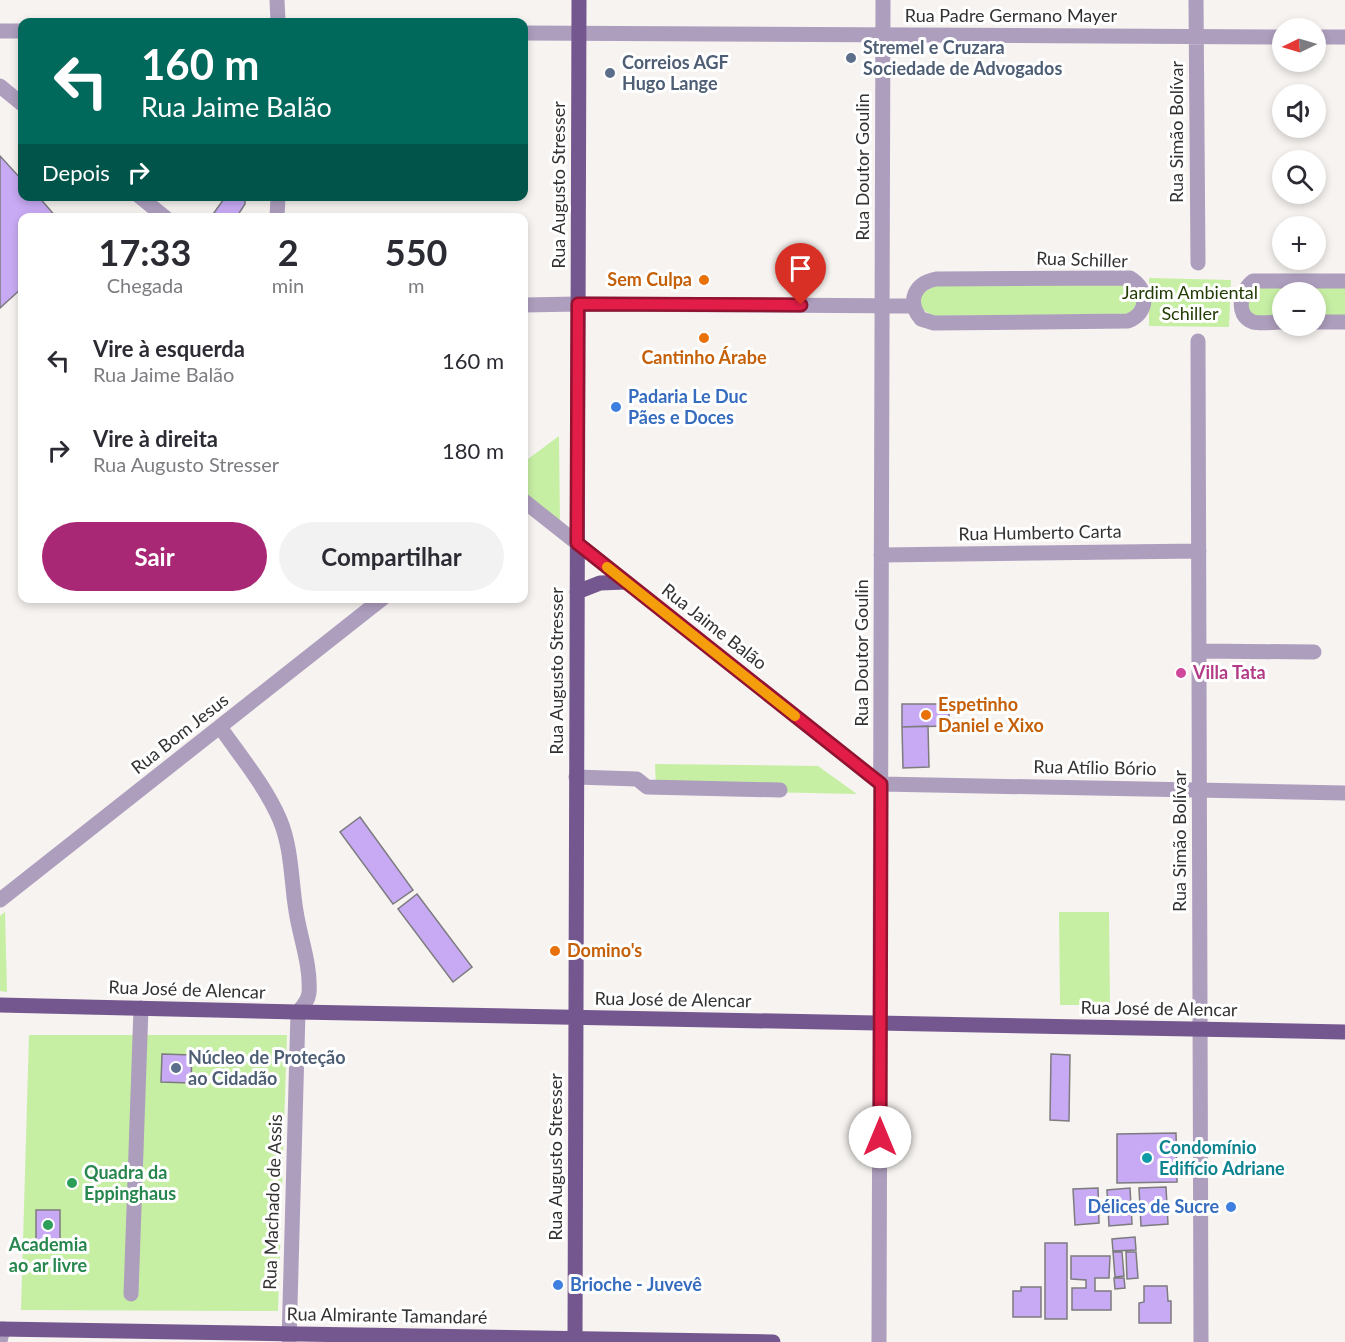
<!DOCTYPE html>
<html lang="pt">
<meta charset="utf-8">
<style>
:root{--surface:#fff;--page:#f2f2f3;--text:#2b2b33;--muted:#7c7c81;--accent:#a92875}
body{margin:0;font-family:Lato,sans-serif;background:var(--page);color:var(--text);height:100vh;display:flex;flex-direction:column;font-size:22px;white-space:nowrap}
*{box-sizing:border-box;margin:0}
p{font-size:20px;color:var(--muted)}
.icon{flex:none;width:33px;height:33px;fill:none;stroke:currentColor;stroke-width:2;stroke-linecap:round;stroke-linejoin:round}
.map{position:relative;flex:1;overflow:hidden}
.details{position:absolute;left:18px;top:213px;width:510px;height:390px;display:flex;flex-direction:column;background:var(--surface);border-radius:12px;box-shadow:0 3px 9px #0003}
.details>*{flex:none}
.top-card{position:absolute;left:18px;top:18px;width:510px;height:183px;border-radius:12px;box-shadow:0 3px 9px #0003;background:#00695c;color:#fff;overflow:hidden}
.needle{width:39px;rotate:265deg}
.controls{position:absolute;left:1272px;top:18px;display:grid;gap:12px}
.controls a{display:grid;place-items:center;width:54px;height:54px;border-radius:50%;background:var(--surface);box-shadow:0 3px 9px #0003;font-size:30px}
.pin{position:absolute;display:grid;place-items:center;width:51px;height:51px;color:#fff;margin:-62px -26px;border-radius:50% 50% 50% 0;rotate:-45deg;box-shadow:0 0 6px #0007}
.pin .icon{rotate:45deg}
.me{position:absolute;width:66px;margin:-33px;rotate:0deg;stroke-linejoin:round;filter:drop-shadow(0 0 4px #0008)}
.turn{display:flex;align-items:center;gap:21px;height:126px;padding:0 24px;font-size:27px}
.turn .icon{width:78px;height:78px;stroke-width:2.5}
.turn b{display:block;font-size:42px;line-height:51px}
.then{display:flex;align-items:center;height:57px;padding:0 24px;background:#0003;gap:12px;font-size:22px}
.eta{display:flex;justify-content:space-evenly;align-items:center;height:102px;text-align:center}
.eta b{font-size:36px;font-weight:700;line-height:42px}
.button{display:flex;gap:12px;margin-top:auto;padding:12px 24px}
.button a{flex:1;height:69px;border-radius:36px;background:var(--accent);color:#fff;font-size:24px;font-weight:700;line-height:69px;text-align:center}
.button a+a{background:var(--page);color:var(--text)}
ul{padding:0;list-style:none}
li{display:flex;align-items:center;gap:18px;height:90px;padding:0 24px}
li div{flex:1}
li b{display:block;font-size:22px}
li em{font-style:normal}
.map>svg:first-child{display:block}
</style>
<div class="map">
<svg width="1345" height="1342" viewBox="0 0 1345 1342">
<rect width="100%" height="100%" fill="#f6f3f0"/>
<path fill="#c7efa4" d="M1149 278 1231 280 1229 327 1149 326Z
M935 285H1127L1134 289 1137 303 1131 313 1124 314 933 316 922 309 920 302 922 294Z
M1345 286V317L1316 318V292H1282V318C1257 318 1240 321 1252 288Z
M559 436 560 523 524 493V462Z
M655 764 818 766 857 794 656 790Z
M5 912 7 992 0 991V916Z
M1059 912H1109L1110 1005H1060Z
M29 1035H287L278 1311 21 1310Z"/>
<path fill="#c8aaf4" stroke="#7c7b7e" stroke-width="1.5" d="M0 156 22 180V196H38L57 218H22V288L0 308Z
M226 196H245V204L236 218H212L211 217Z
M902 704H949V726L902 727Z
M928 726 929 767 903 768 902 727Z
M360 817 413 890 393 904 340 832Z
M417 894 472 967 453 982 398 909Z
M162 1054 192 1055 191 1083 161 1082Z
M1051 1054 1070 1055 1069 1121 1050 1120Z
M1176 1133 1177 1182 1117 1183V1134Z
M1166 1187 1168 1224 1141 1226 1139 1188Z
M1098 1188 1099 1223 1075 1225 1073 1189Z
M1130 1188 1132 1224 1109 1226 1107 1190Z
M36 1210H60V1241H36Z
M1135 1237 1136 1250 1113 1251 1112 1239Z
M1045 1243H1067V1319H1045Z
M1113 1252H1122L1124 1276 1115 1277Z
M1126 1252H1136L1138 1278 1127 1279Z
M1071 1256H1110L1109 1278H1095V1291H1111V1310H1072V1288H1086V1280L1071 1279Z
M1114 1278H1124L1125 1288 1115 1289Z
M1144 1286H1167L1168 1301H1171V1323H1139V1303L1144 1302Z
M1021 1287H1041V1317H1013V1291H1021Z"/>
<g fill="none" stroke-linecap="round" stroke-linejoin="round">
<path stroke="#ae9ebe" stroke-width="15" d="M277 0 278 22
M1196 0 1198 263
M0 31H22
M524 33 1282 37
M1316 37H1345
M0 86 22 104
M139 196 166 218
M277 218 278 196
M1130 278C1149 289 1149 313 1128 321L934 323 921 319C906 301 915 283 936 279Z
M524 305 578 304 913 306
M1282 322C1274 322 1261 324 1253 322 1234 315 1241 290 1253 281H1345
M1316 322H1345
M1198 341 1201 1342
M524 501 881 784 1345 793
M881 555 1199 551
M1199 651 1314 652
M220 727C241 757 266 787 280 820 292 849 291 881 296 911 300 938 311 965 309 993 308 1001 303 1006 298 1012L289 1342
M576 777 637 779 647 787 780 790
M0 900 383 598
M131 1294 141 1008
M0 1341 3 1329
M879 1342 883 0"/>
<path stroke="#74578e" stroke-width="15" d="M577 592 600 583 626 582
M0 1005 298 1012 1345 1032
M0 1329 773 1342
M575 1342 579 0"/>
</g>
<g fill="none" stroke-linecap="round" stroke-linejoin="round">
<defs>
<path id="route" d="M801 305 578 304 577 543 881 784 880 1137"/>
</defs>
<use href="#route" stroke="#92132f" stroke-width="15"/>
<use href="#route" stroke="#e11d48" stroke-width="10"/>
<path stroke="#f59e0b" stroke-width="10" d="M607 567 795 716"/>
</g>
<g fill="#5c6f8a" stroke="#fff" stroke-width="2">
<circle cx="851" cy="58" r="6"/>
<circle cx="610" cy="73" r="6"/>
<circle cx="176" cy="1068" r="6"/>
</g>
<g fill="#e8710a" stroke="#fff" stroke-width="2">
<circle cx="704" cy="280" r="6"/>
<circle cx="704" cy="338" r="6"/>
<circle cx="926" cy="715" r="6"/>
<circle cx="555" cy="951" r="6"/>
</g>
<g fill="#3f7fe0" stroke="#fff" stroke-width="2">
<circle cx="616" cy="407" r="6"/>
<circle cx="1231" cy="1207" r="6"/>
<circle cx="558" cy="1285" r="6"/>
</g>
<circle fill="#d1479c" stroke="#fff" stroke-width="2" cx="1181" cy="673" r="6"/>
<circle fill="#0f9aa8" stroke="#fff" stroke-width="2" cx="1147" cy="1158" r="6"/>
<g fill="#2e9e5b" stroke="#fff" stroke-width="2">
<circle cx="72" cy="1183" r="6"/>
<circle cx="48" cy="1225" r="6"/>
</g>
<g text-anchor="middle" stroke-width="6" stroke-linejoin="round" paint-order="stroke">
<g font-size="18" fill="#343231" stroke="#fff">
<text x="1011" y="22">Rua Padre Germano Mayer</text>
<text transform="translate(1177 132) rotate(-90)" y="6">Rua Simão Bolívar</text>
<text transform="translate(863 167) rotate(-90)" y="6">Rua Doutor Goulin</text>
<text transform="translate(559 185) rotate(-90)" y="6">Rua Augusto Stresser</text>
<text transform="translate(1082 260) rotate(2)" y="6">Rua Schiller</text>
<text transform="translate(1040 533) rotate(-1)" y="6">Rua Humberto Carta</text>
<text transform="translate(714 627) rotate(38)" y="6">Rua Jaime Balão</text>
<text transform="translate(862 653) rotate(-90)" y="6">Rua Doutor Goulin</text>
<text transform="translate(557 671) rotate(-90)" y="6">Rua Augusto Stresser</text>
<text transform="translate(180 734) rotate(-38)" y="6">Rua Bom Jesus</text>
<text transform="translate(1095 768) rotate(1)" y="6">Rua Atílio Bório</text>
<text transform="translate(1180 841) rotate(-90)" y="6">Rua Simão Bolívar</text>
<text transform="translate(187 990) rotate(2)" y="6">Rua José de Alencar</text>
<text transform="translate(673 1000) rotate(1)" y="6">Rua José de Alencar</text>
<text transform="translate(1159 1009) rotate(1)" y="6">Rua José de Alencar</text>
<text transform="translate(556 1157) rotate(-90)" y="6">Rua Augusto Stresser</text>
<text transform="translate(273 1202) rotate(-88)" y="6">Rua Machado de Assis</text>
<text transform="translate(387 1316) rotate(1)" y="6">Rua Almirante Tamandaré</text>
</g>
<g font-size="18" font-weight="bold" fill="#4e5e75" stroke="#fff" text-anchor="start">
<text x="863" y="54">Stremel e Cruzara<tspan x="863" dy="21">Sociedade de Advogados</tspan></text>
<text x="622" y="69">Correios AGF<tspan x="622" dy="21">Hugo Lange</tspan></text>
<text x="188" y="1064">Núcleo de Proteção<tspan x="188" dy="21">ao Cidadão</tspan></text>
</g>
<g font-size="18" font-weight="bold" fill="#c56008" stroke="#fff" text-anchor="start">
<text x="692" y="286" text-anchor="end">Sem Culpa</text>
<text x="704" y="364" text-anchor="middle">Cantinho Árabe</text>
<text x="938" y="711">Espetinho<tspan x="938" dy="21">Daniel e Xixo</tspan></text>
<text x="567" y="957">Domino's</text>
</g>
<g font-size="18" fill="#243c06" stroke="#fff">
<text x="1190" y="299">Jardim Ambiental<tspan x="1190" dy="21">Schiller</tspan></text>
</g>
<g font-size="18" font-weight="bold" fill="#366cbe" stroke="#fff" text-anchor="start">
<text x="628" y="403">Padaria Le Duc<tspan x="628" dy="21">Pães e Doces</tspan></text>
<text x="1219" y="1213" text-anchor="end">Délices de Sucre</text>
<text x="570" y="1291">Brioche - Juvevê</text>
</g>
<g font-size="18" font-weight="bold" fill="#b23c85" stroke="#fff" text-anchor="start">
<text x="1193" y="679">Villa Tata</text>
</g>
<g font-size="18" font-weight="bold" fill="#0d838f" stroke="#fff" text-anchor="start">
<text x="1159" y="1154">Condomínio<tspan x="1159" dy="21">Edifício Adriane</tspan></text>
</g>
<g font-size="18" font-weight="bold" fill="#27864d" stroke="#fff" text-anchor="start">
<text x="84" y="1179">Quadra da<tspan x="84" dy="21">Eppinghaus</tspan></text>
<text x="48" y="1251" text-anchor="middle">Academia<tspan x="48" dy="21">ao ar livre</tspan></text>
</g>
</g>
</svg>
<div class="controls">
<a><svg class="needle" viewBox="-14 -14 28 28"><path d="M0-13l5 13h-10z" fill="#e53935"/><path d="M0 13l5-13h-10z" fill="#7c7c81"/></svg></a>
<a><svg class="icon" aria-label="sound" viewBox="0 0 24 24"><path d="M4 9h4l5-4v14l-5-4H4zM17 9q2 3 0 6"/></svg></a>
<a><svg class="icon" aria-label="search" viewBox="0 0 24 24"><circle cx="10" cy="10" r="6"/><path d="M15 15l6 6"/></svg></a>
<a>+</a>
<a>−</a>
</div>
<div class="pin" style="left:801px;top:305px;background:#d93025"><svg class="icon" aria-label="arrive" viewBox="0 0 24 24"><path d="M6 21V4h12l-3 4 3 4H6"/></svg></div>
<svg class="me" style="left:880px;top:1137px" viewBox="-20 -20 40 40"><circle r="19" fill="#fff"/><path d="M0-13L10 11 0 6-10 11z" fill="#e11d48"/></svg>
<div class="top-card">
<div class="turn"><svg class="icon" aria-label="left" viewBox="0 0 24 24"><path d="M17 20v-9H6M10 6l-5 5 5 5"/></svg><div><b>160 m</b>Rua Jaime Balão</div></div>
<div class="then">Depois<svg class="icon" aria-label="right" viewBox="0 0 24 24"><path d="M7 20v-9h11M14 6l5 5-5 5"/></svg></div>
</div>
<section class="details">
<div class="eta">
<div><b>17:33</b><p>Chegada</p></div>
<div><b>2</b><p>min</p></div>
<div><b>550</b><p>m</p></div>
</div>
<ul>
<li><svg class="icon" aria-label="left" viewBox="0 0 24 24"><path d="M17 20v-9H6M10 6l-5 5 5 5"/></svg><div><b>Vire à esquerda</b><p>Rua Jaime Balão</p></div><em>160 m</em></li>
<li><svg class="icon" aria-label="right" viewBox="0 0 24 24"><path d="M7 20v-9h11M14 6l5 5-5 5"/></svg><div><b>Vire à direita</b><p>Rua Augusto Stresser</p></div><em>180 m</em></li>
</ul>
<div class="button"><a>Sair</a><a>Compartilhar</a></div>
</section>
</div>
